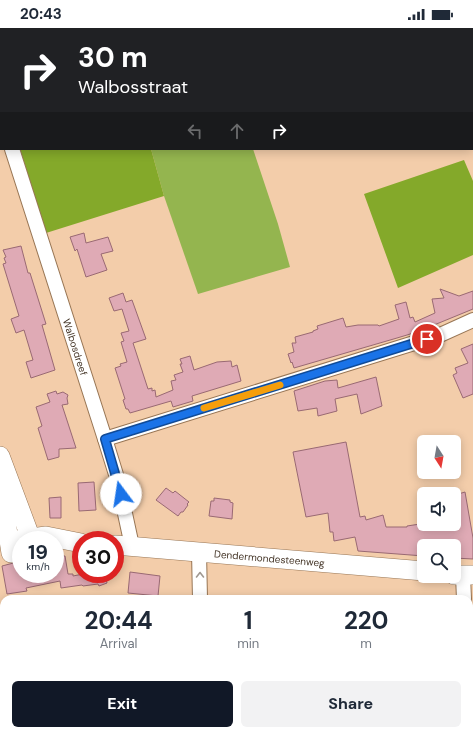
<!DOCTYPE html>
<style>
:root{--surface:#fff;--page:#f2f2f3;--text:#1f2937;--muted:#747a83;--accent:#111827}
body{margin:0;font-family:"DM Sans",sans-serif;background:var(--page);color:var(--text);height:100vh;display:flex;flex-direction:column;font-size:15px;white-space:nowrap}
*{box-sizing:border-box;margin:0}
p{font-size:13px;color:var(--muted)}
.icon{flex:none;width:22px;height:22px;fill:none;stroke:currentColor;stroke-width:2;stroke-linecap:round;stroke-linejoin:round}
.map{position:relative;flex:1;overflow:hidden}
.details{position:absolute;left:0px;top:567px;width:473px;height:140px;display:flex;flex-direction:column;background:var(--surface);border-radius:12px 12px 0 0;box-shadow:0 2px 10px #0003}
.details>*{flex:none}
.banner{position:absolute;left:0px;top:0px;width:473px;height:122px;box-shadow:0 2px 10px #0003;background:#202124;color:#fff;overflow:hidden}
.needle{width:26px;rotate:169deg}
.buttons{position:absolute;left:417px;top:407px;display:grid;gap:8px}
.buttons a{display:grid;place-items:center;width:44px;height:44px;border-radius:6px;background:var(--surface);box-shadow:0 2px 10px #0003;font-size:20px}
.speed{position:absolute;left:12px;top:503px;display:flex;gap:8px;font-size:20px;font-weight:700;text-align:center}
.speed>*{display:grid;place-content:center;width:52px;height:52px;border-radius:50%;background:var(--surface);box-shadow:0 2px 10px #0003;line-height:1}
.speed small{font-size:10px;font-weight:400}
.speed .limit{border:6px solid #d22;background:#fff;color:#111}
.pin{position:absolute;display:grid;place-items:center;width:34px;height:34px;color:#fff;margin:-17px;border:2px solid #fff;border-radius:50%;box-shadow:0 1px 4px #0007}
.me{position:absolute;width:44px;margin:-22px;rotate:346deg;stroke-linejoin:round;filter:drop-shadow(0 0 3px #0008)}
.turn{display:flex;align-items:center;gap:14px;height:84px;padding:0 12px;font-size:18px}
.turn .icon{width:52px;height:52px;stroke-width:2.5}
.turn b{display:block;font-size:28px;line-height:34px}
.lanes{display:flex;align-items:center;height:38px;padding:0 12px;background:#0003;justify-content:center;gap:20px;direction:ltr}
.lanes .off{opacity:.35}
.eta{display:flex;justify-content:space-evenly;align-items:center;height:68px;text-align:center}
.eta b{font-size:24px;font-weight:700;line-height:28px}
.primary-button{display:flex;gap:8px;margin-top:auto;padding:8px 12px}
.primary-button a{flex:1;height:46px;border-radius:6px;background:var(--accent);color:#fff;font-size:16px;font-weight:700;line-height:46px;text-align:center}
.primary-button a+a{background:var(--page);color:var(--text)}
.status{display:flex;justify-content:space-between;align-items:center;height:28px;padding:0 20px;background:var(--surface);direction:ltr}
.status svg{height:11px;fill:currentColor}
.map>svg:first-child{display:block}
</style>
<div class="status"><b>20:43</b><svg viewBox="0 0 49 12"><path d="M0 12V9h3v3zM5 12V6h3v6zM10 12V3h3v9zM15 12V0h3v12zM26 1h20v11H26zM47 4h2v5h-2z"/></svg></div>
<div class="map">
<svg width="473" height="707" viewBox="0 0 473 707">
<rect width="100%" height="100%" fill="#f3cdaa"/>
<path fill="#94b54f" d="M151 121H253L278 196 290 239 198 266 164 168Z"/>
<path fill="#84a92a" d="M20 121H151L164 168 46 205Z
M464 132 473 153V227L398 260 364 166Z"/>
<path fill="#dfaab5" stroke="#996973" d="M84 205 86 215 108 209 113 223 101 226 107 242 86 249 77 221 75 223 70 209Z
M21 218 28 245H30L46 296 42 297 55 342 31 350 26 334 33 332 24 302 16 305 11 291 19 288 3 236 6 235 4 230 6 229 3 222Z
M440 261 459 268 473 263V281L417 304 397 310 294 340 292 334 291 335 288 326 294 324 292 315H296L295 309 313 304V303L318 301 317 298 343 290 346 299 358 297H378L379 298 399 291 395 277 406 274 410 290 413 289 415 294 435 285 432 271 444 270Z
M123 265 126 274 132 272 146 311 133 315 148 361 152 360V363L155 362 156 369 173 362 171 353 176 352 174 347 183 344 180 336H182L180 331 190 328 194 342 217 334 231 333 232 339 237 337 241 353 192 368 193 373 173 379 171 373 130 385 128 381H126L123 372 125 371 115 340 121 338 120 336 127 334 121 314 124 313 121 305 129 303 122 281 114 283 109 270Z
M473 316V366L463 370 453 347 457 345 455 340 468 335 461 321Z
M376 349 382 378 361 386 357 366 335 371 337 383 318 388 317 380 298 383 294 363 325 353 337 352 338 360Z
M56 363 57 366 63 364 68 367 67 370 68 376 62 377 76 420 59 421V429L48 432 38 400 42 398 36 379 50 374 47 366Z
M346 414 360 489 365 488 366 492 383 487 386 499H407V498L420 496H454V486L459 485 455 467 465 464 473 510V531L454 530V518H424V528L358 523 355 509 334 513 333 504H330L328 485 306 489 293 424Z
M94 454 96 482 79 483 78 455Z
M166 460 173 465 175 463 189 474 187 476 188 477 183 484H181L178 488 156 472Z
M61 469V490H50L49 470Z
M214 470 230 472V474L233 475 232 491 209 488 211 473H214Z
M55 528H65L68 546H73V548L83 546H105L107 555 99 558 98 556 83 558 82 557 61 560 60 553 26 560 27 563 7 566 2 538 21 533V546H55Z
M130 544 160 548 158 568 128 565Z"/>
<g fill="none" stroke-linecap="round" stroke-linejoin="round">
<defs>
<g id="minor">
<path d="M0 80 1 83"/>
<path id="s1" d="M12 121 105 411 118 453 132 518"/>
<path d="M105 411 440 307 473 292"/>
<path d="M199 524 200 571"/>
<path d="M463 548 464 571"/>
<path d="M469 643 473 654"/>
<path d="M200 703V707"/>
</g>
<g id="secondary">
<path d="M0 428 28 503 29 512"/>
<path d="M3 450 4 481 11 525"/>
<path d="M18 512 46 508 81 515"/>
<path id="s2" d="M115 517 424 543"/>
<path d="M454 547H473"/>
</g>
</defs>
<use href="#minor" stroke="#987655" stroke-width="16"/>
<use href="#secondary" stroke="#987655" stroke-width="20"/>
<use href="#minor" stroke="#fff" stroke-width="14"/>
<use href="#secondary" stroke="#fff" stroke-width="19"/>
</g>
<defs><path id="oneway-chevron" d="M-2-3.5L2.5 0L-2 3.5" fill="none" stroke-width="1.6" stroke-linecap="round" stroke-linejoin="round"/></defs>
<use stroke="#a09992" href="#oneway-chevron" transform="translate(200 547) rotate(-90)"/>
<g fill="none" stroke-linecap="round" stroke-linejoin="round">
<defs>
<path id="route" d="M121 466 105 411 427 311"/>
</defs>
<use href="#route" stroke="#114b97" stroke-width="10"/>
<use href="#route" stroke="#1a73e8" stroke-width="7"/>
<path stroke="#f59e0b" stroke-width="7" d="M204 380 280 357"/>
</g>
<g text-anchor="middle" stroke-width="3" stroke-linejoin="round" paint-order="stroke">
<g font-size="10" fill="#423325" stroke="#f3cdaa">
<text dy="4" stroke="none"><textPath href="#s1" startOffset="208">Walbosdreef</textPath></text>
<text dy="4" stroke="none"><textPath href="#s2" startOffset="155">Dendermondesteenweg</textPath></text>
</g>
</g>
</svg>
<div class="buttons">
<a><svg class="needle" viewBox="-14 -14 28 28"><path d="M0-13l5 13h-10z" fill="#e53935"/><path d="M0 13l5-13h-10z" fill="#747a83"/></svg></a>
<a><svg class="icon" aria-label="sound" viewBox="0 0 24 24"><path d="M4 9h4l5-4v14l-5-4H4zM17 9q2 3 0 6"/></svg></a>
<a><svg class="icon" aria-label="search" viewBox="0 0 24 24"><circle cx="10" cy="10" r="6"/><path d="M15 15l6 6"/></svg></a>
</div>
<div class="speed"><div>19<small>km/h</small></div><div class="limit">30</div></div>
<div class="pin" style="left:427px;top:311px;background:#d93025"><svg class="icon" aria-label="arrive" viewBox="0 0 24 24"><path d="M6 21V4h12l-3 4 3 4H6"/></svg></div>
<svg class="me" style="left:121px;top:466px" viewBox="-20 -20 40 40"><circle r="19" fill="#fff"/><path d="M0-13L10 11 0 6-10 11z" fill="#1a73e8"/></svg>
<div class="banner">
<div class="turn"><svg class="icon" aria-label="right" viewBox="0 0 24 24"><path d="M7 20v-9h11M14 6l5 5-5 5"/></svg><div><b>30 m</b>Walbosstraat</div></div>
<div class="lanes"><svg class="icon off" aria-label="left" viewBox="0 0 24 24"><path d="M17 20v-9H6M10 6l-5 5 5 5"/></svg><svg class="icon off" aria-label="ahead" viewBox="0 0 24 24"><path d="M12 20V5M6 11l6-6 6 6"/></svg><svg class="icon" aria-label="right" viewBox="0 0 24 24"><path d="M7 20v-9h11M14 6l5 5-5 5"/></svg></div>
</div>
<section class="details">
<div class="eta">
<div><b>20:44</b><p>Arrival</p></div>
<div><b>1</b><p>min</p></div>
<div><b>220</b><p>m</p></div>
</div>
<div class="primary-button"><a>Exit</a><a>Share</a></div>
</section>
</div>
